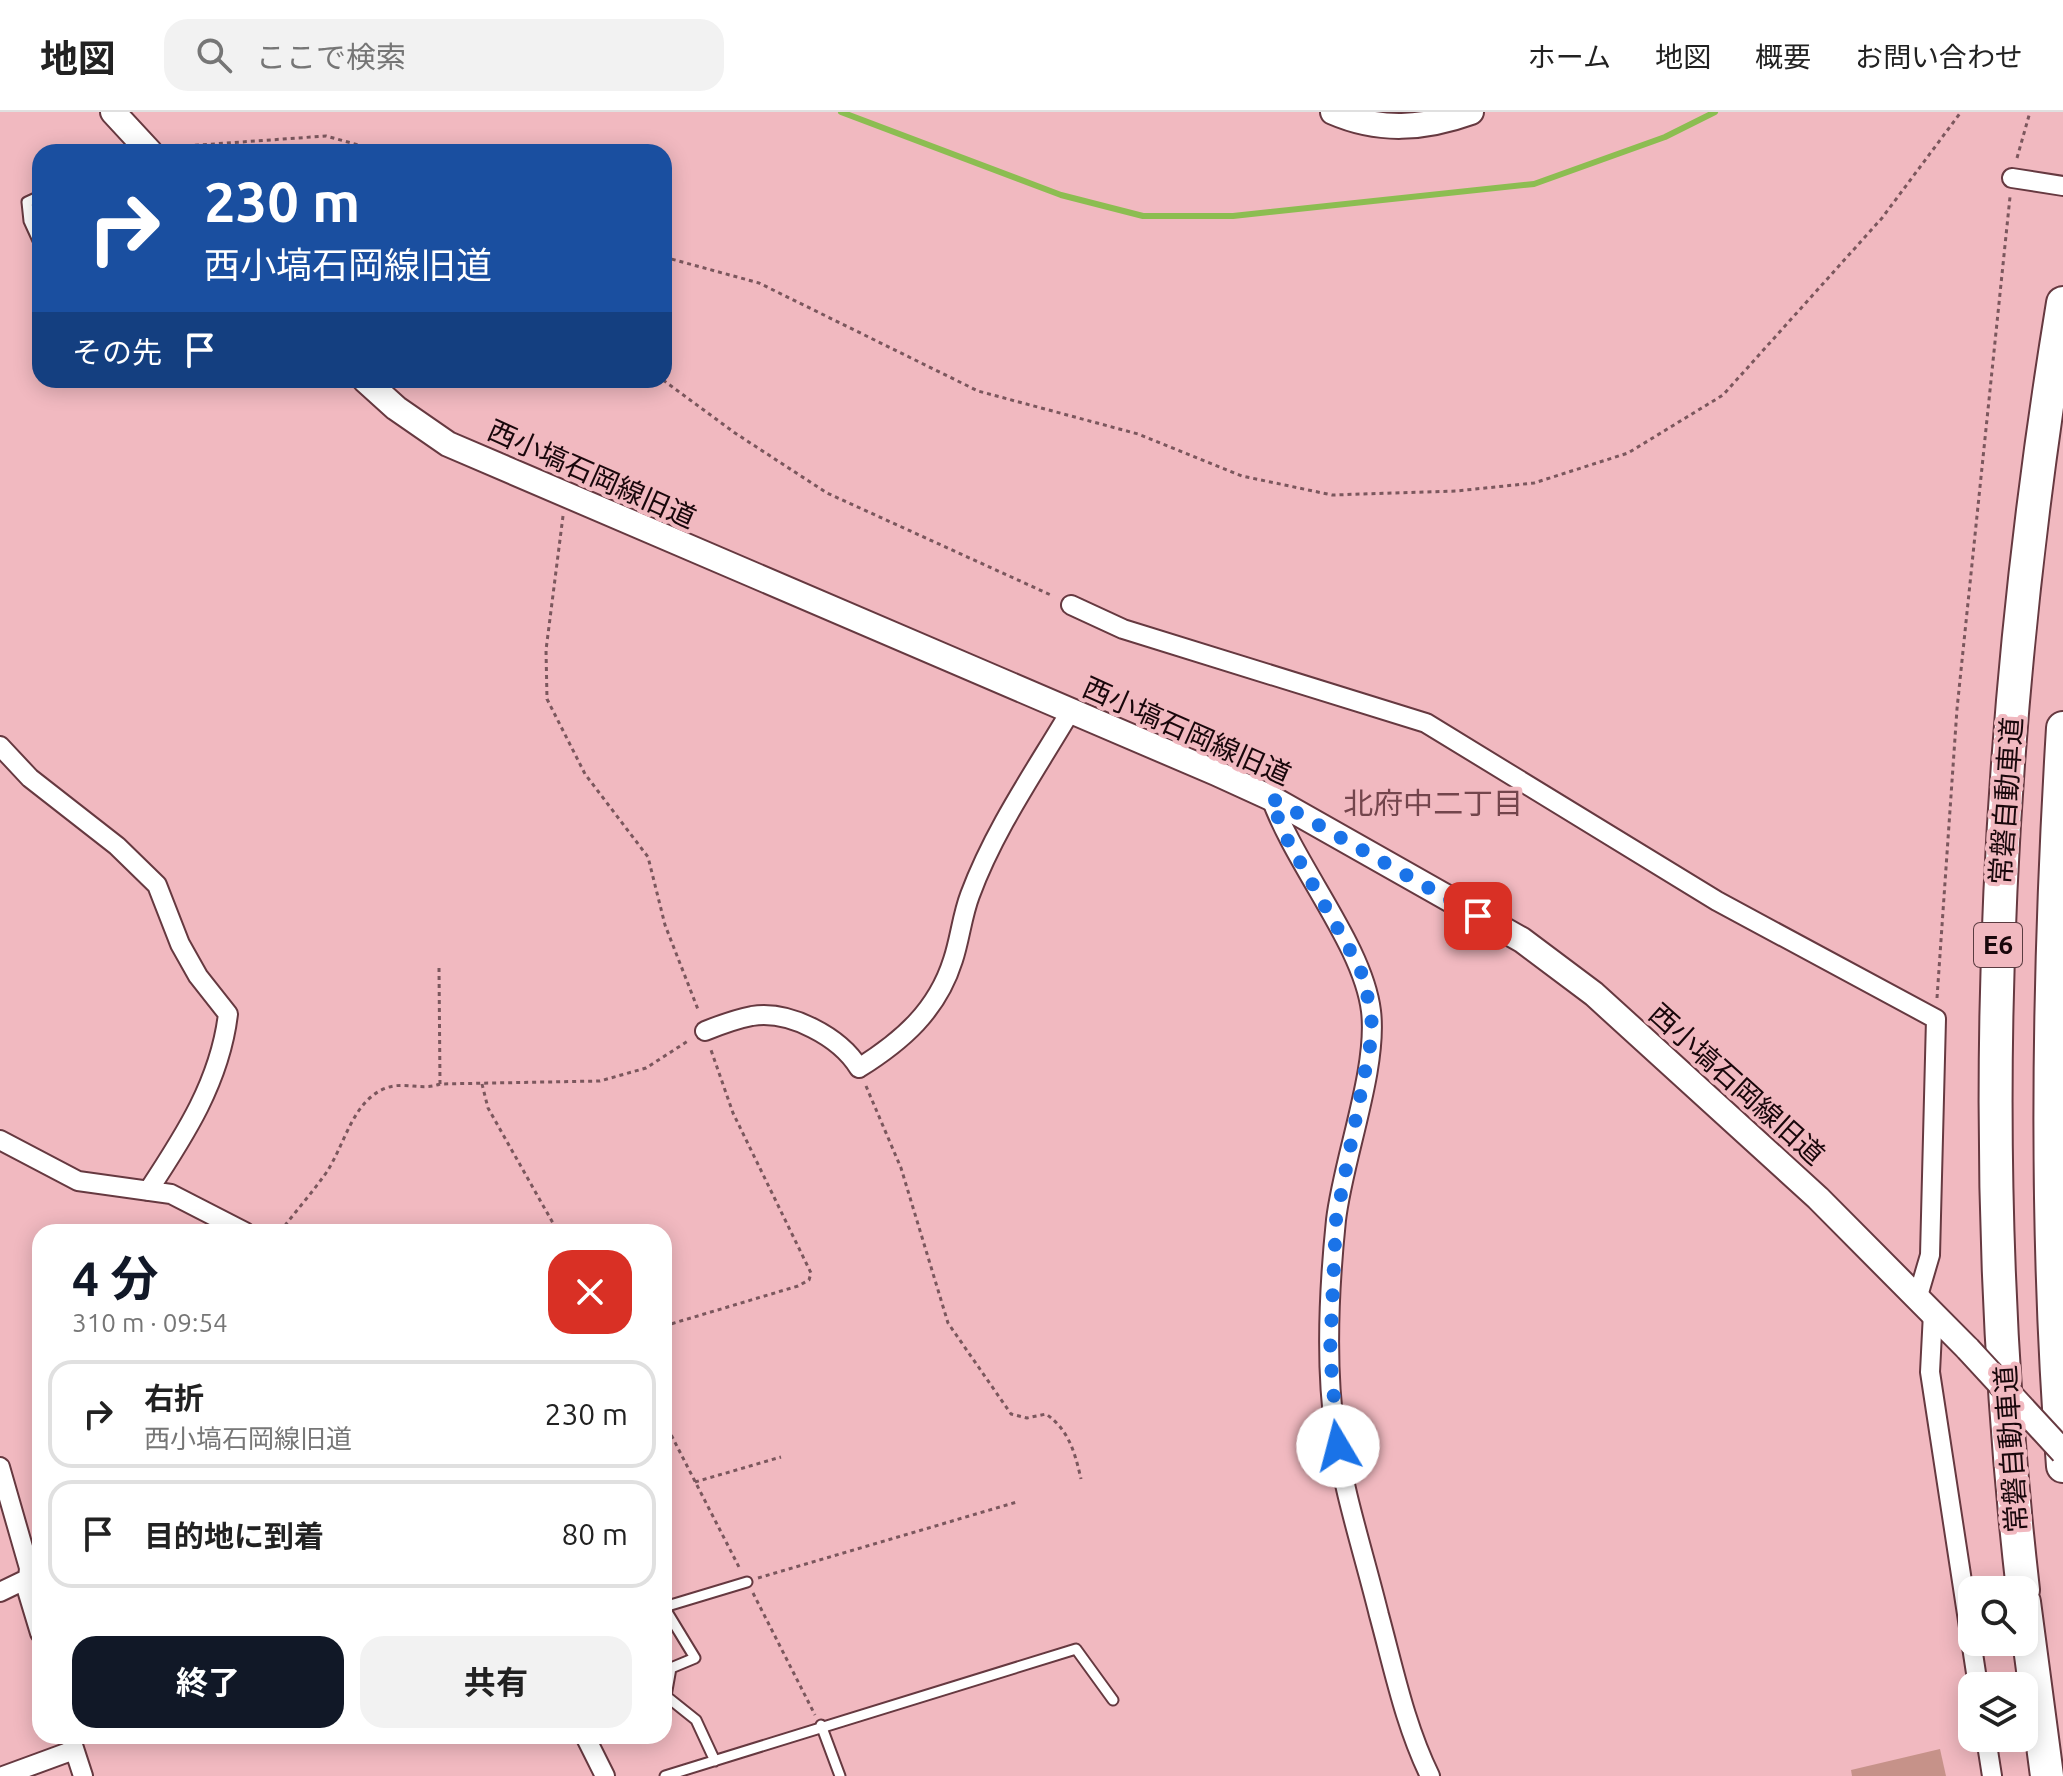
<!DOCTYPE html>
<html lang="ja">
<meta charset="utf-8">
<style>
:root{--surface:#fff;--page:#f2f2f2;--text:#222;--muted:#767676;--line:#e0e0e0;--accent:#111827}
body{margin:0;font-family:Ubuntu,"Noto Sans JP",sans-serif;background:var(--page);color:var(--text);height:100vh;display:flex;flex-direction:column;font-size:30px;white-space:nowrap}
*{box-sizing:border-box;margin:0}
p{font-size:26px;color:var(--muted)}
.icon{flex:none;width:44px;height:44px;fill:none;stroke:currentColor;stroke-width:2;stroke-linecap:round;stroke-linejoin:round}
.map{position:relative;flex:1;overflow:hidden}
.side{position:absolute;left:32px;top:1112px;width:640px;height:520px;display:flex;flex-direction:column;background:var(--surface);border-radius:24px;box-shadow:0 4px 20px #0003}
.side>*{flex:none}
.banner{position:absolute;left:32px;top:32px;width:640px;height:244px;border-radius:24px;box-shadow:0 4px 20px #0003;background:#1a4fa0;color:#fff;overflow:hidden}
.buttons{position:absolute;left:1958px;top:1464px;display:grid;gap:16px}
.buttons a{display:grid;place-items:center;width:80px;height:80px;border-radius:16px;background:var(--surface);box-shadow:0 4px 20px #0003;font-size:40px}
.pin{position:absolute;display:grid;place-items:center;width:68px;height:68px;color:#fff;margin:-34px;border-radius:16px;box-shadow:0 4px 12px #0006}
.me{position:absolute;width:88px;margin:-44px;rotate:352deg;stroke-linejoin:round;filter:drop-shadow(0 0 6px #0008)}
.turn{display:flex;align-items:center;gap:28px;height:168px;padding:0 40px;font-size:36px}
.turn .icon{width:104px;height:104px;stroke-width:2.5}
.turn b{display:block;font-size:56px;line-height:68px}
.then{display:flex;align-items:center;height:76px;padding:0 40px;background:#0003;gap:16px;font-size:30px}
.round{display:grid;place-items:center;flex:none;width:84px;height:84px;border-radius:24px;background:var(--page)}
.overview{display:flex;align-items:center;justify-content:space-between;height:136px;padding:0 40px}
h1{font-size:48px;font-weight:700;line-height:60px;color:var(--accent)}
.cta{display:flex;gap:16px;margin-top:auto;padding:16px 40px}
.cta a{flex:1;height:92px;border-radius:24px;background:var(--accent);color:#fff;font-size:32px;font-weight:700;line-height:92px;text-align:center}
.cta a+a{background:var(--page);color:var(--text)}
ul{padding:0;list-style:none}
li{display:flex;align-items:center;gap:24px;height:108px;margin:0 16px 12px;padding:0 24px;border:4px solid var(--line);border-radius:24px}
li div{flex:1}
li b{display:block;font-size:30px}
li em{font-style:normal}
header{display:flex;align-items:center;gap:48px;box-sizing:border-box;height:112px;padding:0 40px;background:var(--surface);border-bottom:2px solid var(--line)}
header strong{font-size:38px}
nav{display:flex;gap:44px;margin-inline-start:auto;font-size:28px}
.search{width:560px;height:72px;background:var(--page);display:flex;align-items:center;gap:20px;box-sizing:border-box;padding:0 28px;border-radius:24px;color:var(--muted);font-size:30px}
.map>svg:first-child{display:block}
</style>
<header>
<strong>地図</strong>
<div class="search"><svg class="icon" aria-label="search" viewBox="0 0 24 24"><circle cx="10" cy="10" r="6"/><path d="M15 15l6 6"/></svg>ここで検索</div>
<nav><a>ホーム</a><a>地図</a><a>概要</a><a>お問い合わせ</a></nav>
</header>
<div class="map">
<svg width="2063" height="1664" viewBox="0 0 2063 1664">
<rect width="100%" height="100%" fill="#f1b9c0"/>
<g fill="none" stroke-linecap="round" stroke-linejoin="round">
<path stroke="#8cbd51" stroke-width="6" d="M841 0 1061 83 1143 104H1233L1534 72 1665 25 1715 0"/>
</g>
<path fill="#c69289" d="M1940 1637 1946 1664H1852L1851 1658Z"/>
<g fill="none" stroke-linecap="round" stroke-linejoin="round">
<defs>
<path id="lane" d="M124 40 140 37
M40 84 27 90 29 109 40 133
M664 1495 695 1546 671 1556 666 1584 696 1608 715 1649
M664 1495 747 1470
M821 1613 840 1664
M665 1664 1076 1537 1113 1588"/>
<path id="street" d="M2012 66 2063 74
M1071 493 1123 517 1426 611 1717 789 1936 907 1930 1143 1918 1184
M0 634 30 666 117 734 157 773 180 832 198 864 228 902C220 969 185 1023 148 1079
M1271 686C1295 754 1363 833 1371 899 1378 957 1343 1047 1336 1108 1329 1176 1325 1252 1335 1320 1344 1382 1364 1442 1379 1503 1394 1558 1405 1613 1430 1664
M705 919C720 913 736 907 752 904 790 898 840 925 859 956 902 929 937 899 953 848 960 827 962 804 970 783 994 718 1035 659 1070 600
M0 1028 78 1069 171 1082 245 1120
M1933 1201 1930 1260 1978 1574
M0 1355 29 1456 27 1478 40 1521
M0 1480 29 1466
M70 1624 83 1664
M585 1624 605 1664
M1986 1626 1992 1664
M3 1664 74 1638"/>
<path id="secondary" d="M113 0 150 40
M1333 0C1379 20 1424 17 1471 0
M365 268 396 296 448 332 1216 661 1271 686 1522 828 1594 882 1818 1086 1968 1237"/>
<path id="highway" d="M2063 616C2048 862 2044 1109 2063 1354
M2023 1478C1974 1049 1993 616 2063 191
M2024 1490 2047 1664"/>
</defs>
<use href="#lane" stroke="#663940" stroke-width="13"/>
<use href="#street" stroke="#663940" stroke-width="22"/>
<use href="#secondary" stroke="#663940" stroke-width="28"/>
<use href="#highway" stroke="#663940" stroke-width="36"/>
<path stroke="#7b575d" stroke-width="3" stroke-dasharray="4 4" stroke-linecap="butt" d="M171 35 326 24 384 40
M379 36 421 34 434 40
M2017 46 2030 0
M664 145 759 171 978 279 1138 322 1242 364 1332 383 1456 379 1534 371 1628 341 1723 283 1882 106 1961 0
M663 268 735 321 827 381 1053 484
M563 404 546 538 547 587 585 662 648 745 665 813 699 900
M439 856 440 972
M1937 886 1957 597 2010 85
M482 972 488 996 558 1120
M866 974 901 1056 948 1211 1011 1302 1027 1306 1046 1302C1069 1318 1075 1341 1081 1367
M280 1120C295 1100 312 1081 326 1061 345 1033 352 989 386 976 405 969 421 979 440 972L600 969 646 956 688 929
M664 1214 798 1174 809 1168 811 1161 733 1001 711 938
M664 1309 740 1457
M695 1370 781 1345
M758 1466 1017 1390
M753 1481 815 1603"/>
<use href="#lane" stroke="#fff" stroke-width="9"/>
<use href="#street" stroke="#fff" stroke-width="18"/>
<use href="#secondary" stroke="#fff" stroke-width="24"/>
<use href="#highway" stroke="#fff" stroke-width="32"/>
<defs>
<path id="secondary-bridge" d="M1968 1237 2063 1340"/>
</defs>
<use href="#secondary-bridge" stroke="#663940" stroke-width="28" stroke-linecap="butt"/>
<use href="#secondary-bridge" stroke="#fff" stroke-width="24"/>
</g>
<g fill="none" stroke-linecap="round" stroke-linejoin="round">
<path stroke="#1a73e8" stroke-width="14" stroke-dasharray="0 25.2" d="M1338 1334 1330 1241 1336 1108 1370 934 1372 902 1360 856 1283 720 1271 686 1478 804"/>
</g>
<g text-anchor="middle" stroke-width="8" stroke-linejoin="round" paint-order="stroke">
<rect fill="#f1b9c0" stroke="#5a3c41" stroke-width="2" x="1974" y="811" width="48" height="44" rx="6"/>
<g font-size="26" font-weight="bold" fill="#19070b">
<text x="1998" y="842">E6</text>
</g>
<g font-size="28" fill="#19070b" stroke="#f1b9c0">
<text transform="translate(592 362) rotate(24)" y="10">西小塙石岡線旧道</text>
<text transform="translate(1187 619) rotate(24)" y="10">西小塙石岡線旧道</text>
<text transform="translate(2006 689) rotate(-86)" y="10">常磐自動車道</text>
<text transform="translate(1737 972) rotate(42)" y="10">西小塙石岡線旧道</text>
<text transform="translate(2011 1337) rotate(-94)" y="10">常磐自動車道</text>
</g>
<g font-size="30" fill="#73454c" stroke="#f1b9c0">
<text x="1433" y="702">北府中二丁目</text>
</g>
</g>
</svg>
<div class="buttons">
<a><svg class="icon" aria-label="search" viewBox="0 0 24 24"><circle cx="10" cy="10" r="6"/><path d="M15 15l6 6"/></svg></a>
<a><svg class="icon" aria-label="layers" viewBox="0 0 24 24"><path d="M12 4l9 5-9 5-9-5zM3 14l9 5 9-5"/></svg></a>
</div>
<div class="pin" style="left:1478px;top:804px;background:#d93025"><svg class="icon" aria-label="arrive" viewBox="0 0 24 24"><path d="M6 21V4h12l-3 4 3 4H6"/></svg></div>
<svg class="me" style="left:1338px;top:1334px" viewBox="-20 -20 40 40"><circle r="19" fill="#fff"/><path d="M0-13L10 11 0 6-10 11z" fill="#1a73e8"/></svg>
<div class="banner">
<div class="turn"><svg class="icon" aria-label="right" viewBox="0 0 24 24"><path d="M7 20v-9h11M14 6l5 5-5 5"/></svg><div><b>230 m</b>西小塙石岡線旧道</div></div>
<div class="then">その先<svg class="icon" aria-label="arrive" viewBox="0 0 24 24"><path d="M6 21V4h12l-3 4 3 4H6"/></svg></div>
</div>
<section class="side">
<div class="overview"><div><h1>4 分</h1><p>310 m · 09:54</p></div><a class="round" style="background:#d93025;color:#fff"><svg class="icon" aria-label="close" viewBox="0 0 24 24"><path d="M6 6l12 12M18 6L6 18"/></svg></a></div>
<ul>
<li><svg class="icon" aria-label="right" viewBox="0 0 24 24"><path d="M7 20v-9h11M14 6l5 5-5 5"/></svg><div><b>右折</b><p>西小塙石岡線旧道</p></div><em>230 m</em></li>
<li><svg class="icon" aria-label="arrive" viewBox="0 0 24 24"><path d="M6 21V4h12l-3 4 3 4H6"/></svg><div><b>目的地に到着</b></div><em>80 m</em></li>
</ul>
<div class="cta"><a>終了</a><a>共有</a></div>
</section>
</div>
